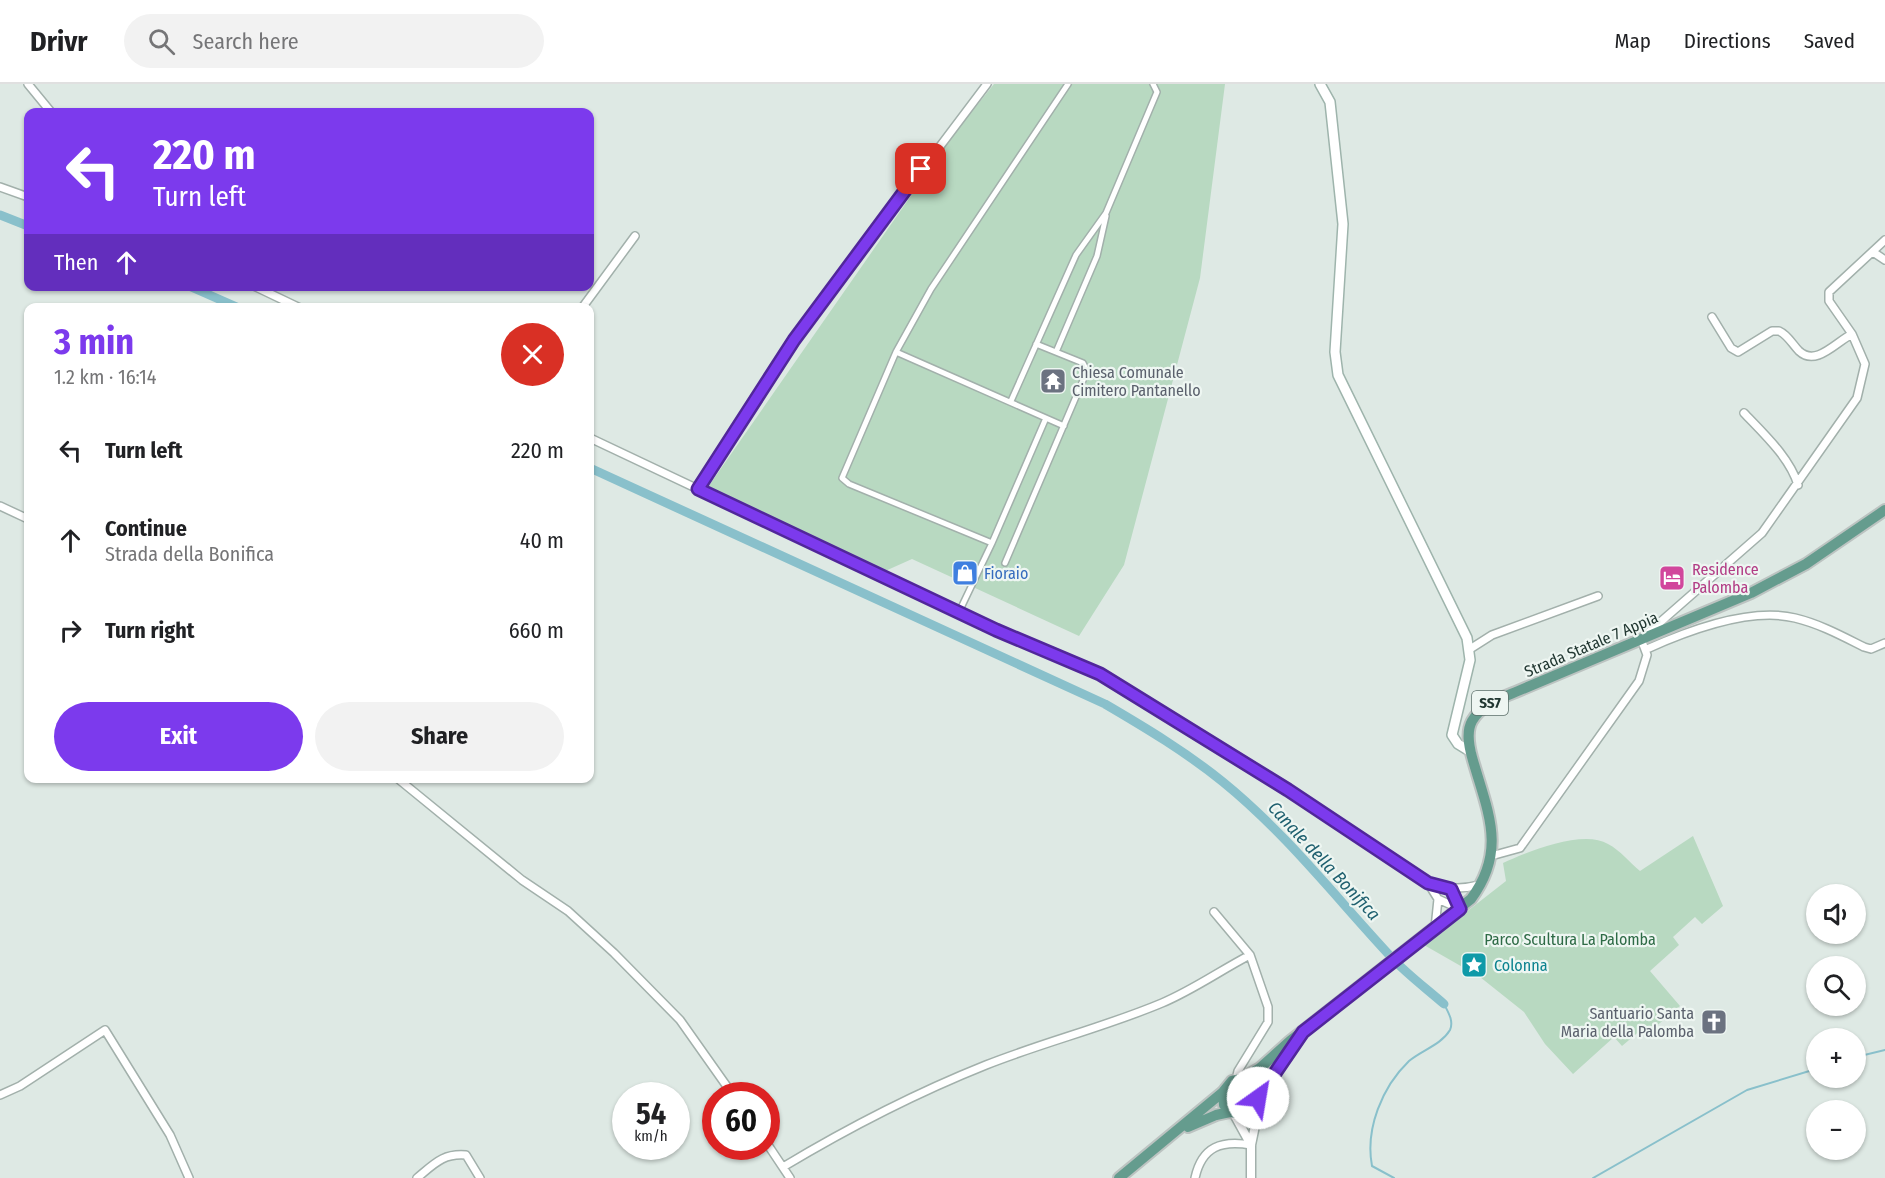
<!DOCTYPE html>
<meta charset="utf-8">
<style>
:root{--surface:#fff;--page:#f2f2f2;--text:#202124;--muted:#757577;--line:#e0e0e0;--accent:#7c3aed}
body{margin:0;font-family:"Fira Sans Condensed",sans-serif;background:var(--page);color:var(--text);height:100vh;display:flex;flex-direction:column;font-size:22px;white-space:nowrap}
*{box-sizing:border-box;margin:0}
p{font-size:20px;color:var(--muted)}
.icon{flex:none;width:33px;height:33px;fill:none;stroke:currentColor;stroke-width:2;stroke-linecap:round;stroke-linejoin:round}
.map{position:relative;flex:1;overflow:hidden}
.panel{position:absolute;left:24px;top:219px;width:570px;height:480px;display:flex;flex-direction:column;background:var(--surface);border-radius:12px;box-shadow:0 2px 4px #0004}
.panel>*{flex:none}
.guide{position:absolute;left:24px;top:24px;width:570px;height:183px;border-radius:12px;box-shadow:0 2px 4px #0004;background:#7c3aed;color:#fff;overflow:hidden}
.fabs{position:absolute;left:1806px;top:800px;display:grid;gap:12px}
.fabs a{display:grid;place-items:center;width:60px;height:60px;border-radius:50%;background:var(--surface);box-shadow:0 2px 4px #0004;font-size:30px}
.speed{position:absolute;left:612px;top:998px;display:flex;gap:12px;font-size:30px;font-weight:700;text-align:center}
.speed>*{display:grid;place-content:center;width:78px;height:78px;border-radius:50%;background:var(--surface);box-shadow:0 2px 4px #0004;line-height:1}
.speed small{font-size:15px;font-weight:400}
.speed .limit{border:9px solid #d22;background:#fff;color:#111}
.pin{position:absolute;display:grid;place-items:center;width:51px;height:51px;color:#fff;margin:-26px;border-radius:12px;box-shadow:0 3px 9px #0006}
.me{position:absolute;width:66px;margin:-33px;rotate:32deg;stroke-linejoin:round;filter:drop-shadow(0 0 4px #0008)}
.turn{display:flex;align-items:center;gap:21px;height:126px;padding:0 30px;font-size:27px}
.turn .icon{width:78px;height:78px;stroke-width:2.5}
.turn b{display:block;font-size:42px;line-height:51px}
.then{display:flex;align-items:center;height:57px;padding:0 30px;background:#0003;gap:12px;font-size:22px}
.round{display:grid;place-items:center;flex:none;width:63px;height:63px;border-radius:32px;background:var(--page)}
.head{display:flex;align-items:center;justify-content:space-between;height:102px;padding:0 30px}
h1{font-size:36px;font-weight:700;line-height:45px;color:var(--accent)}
.primary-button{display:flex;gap:12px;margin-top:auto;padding:12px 30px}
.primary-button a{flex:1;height:69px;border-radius:36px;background:var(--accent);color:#fff;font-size:24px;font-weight:700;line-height:69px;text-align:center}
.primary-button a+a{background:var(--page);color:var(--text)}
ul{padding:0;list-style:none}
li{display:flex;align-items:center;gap:18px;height:90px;padding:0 30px}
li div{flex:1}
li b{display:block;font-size:22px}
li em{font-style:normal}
header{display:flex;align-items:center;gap:36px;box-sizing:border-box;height:84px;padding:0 30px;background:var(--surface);border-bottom:2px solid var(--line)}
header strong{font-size:28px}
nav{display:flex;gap:33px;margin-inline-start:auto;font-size:21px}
.search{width:420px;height:54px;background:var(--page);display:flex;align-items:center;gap:15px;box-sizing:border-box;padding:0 21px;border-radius:33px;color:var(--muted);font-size:22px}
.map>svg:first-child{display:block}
</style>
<header>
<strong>Drivr</strong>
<div class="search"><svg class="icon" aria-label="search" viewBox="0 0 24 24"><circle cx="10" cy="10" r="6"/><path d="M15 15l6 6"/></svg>Search here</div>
<nav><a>Map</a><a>Directions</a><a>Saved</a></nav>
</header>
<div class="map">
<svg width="1885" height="1094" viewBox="0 0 1885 1094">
<rect width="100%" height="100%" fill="#dee9e4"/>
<path fill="#b8d9c1" d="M994 0H1225L1200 194 1124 481 1079 552 912 475 883 488 708 403 954 50Z
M1693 752 1723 822 1702 840 1695 833 1673 853 1679 861 1650 887 1680 922 1647 950 1642 945 1622 962 1614 953 1573 990 1545 960 1524 928 1480 893 1424 861 1506 797 1503 779C1527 768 1583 745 1608 760 1620 766 1630 779 1640 787Z"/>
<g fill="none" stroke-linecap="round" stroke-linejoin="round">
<path stroke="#89c0cb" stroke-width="2" d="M1856 973 1885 966
M1394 1094 1372 1082C1365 1045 1382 1003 1409 977 1422 966 1441 961 1450 946 1454 937 1448 928 1444 920
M1593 1094 1747 1006 1816 985"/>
<path stroke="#89c0cb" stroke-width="9" d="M0 131 28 142
M189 202 239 224
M590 384 1105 620C1146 644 1186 668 1223 698 1287 750 1337 815 1393 875 1408 891 1427 905 1444 920"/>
<defs>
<path id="pedestrian" d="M896 268 1064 342
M1056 268 1097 172 1106 132
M1011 317 1076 171 1106 129 1157 8 1153 0
M992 459 849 400 842 394 896 268 931 205 1068 0
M1005 479 1087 287 1083 279 1036 260
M959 528 992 459 1046 334"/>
<path id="minor" d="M28 0 51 28
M0 103 28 113
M1873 168 1885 176
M254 202 300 224
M582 224 635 152
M1712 233 1731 264 1738 268 1772 247H1779C1788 251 1792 260 1799 267 1816 283 1836 258 1852 250
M1744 329C1764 350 1790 374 1798 401
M590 354 996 546 1100 590 1288 706 1428 799C1447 804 1460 806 1479 801
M698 405 794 256 987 0
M0 422 28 435
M1470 565 1492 551 1598 512
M1647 565C1687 547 1751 523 1795 534 1820 540 1842 552 1864 563L1871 565 1885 559
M397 694 522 796 568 827 614 869 680 936 733 1011
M1491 772 1520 764 1639 597 1647 571 1641 555 1762 449 1857 314 1865 280 1852 250 1829 217V208L1885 156
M1428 799 1438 815 1460 825
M1451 805 1460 825
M1214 828 1250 871 1268 923V938L1238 987 1236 996
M1435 844 1438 815
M0 1011 20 1002 105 946 170 1051 189 1094
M766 1058 790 1094
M783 1083C848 1044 916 1009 986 981 1044 958 1105 943 1162 919 1193 906 1221 886 1250 871
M417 1094C434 1080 443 1069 466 1071L480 1094
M1195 1094C1202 1062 1222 1056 1251 1061"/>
<path id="tertiary" d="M1234 1030 1251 1061
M1251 1094V1061L1257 1032 1255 1023"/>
<path id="secondary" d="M1320 0 1330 18 1343 140 1335 268 1338 291 1467 554 1470 576 1452 651 1458 660 1471 668"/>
<path id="primary" d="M1241 995 1253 1001 1258 1014
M1223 1008 1224 1021 1230 1028
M1188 1043 1216 1031 1230 1028 1243 1031 1252 1027 1276 985 1299 954
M1119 1094 1223 1008 1232 997 1241 995 1260 984 1290 957 1471 815C1508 765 1487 727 1472 673 1469 662 1466 648 1472 637 1482 620 1501 614 1518 607L1751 509 1806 480 1885 426"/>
</defs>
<use href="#pedestrian" stroke="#a2b0ab" stroke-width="8"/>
<use href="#minor" stroke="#a2b0ab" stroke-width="10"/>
<use href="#tertiary" stroke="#a2b0ab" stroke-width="11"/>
<use href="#secondary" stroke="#9eb4ac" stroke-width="12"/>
<use href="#primary" stroke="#bcc3c1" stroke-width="14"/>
<use href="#pedestrian" stroke="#fff" stroke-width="5"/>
<use href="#minor" stroke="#fff" stroke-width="7"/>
<use href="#tertiary" stroke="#fff" stroke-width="8"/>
<use href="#secondary" stroke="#fff" stroke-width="9"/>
<use href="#primary" stroke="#659c8e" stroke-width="10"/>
</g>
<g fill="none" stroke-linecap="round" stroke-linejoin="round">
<defs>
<path id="route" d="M921 85 794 256 698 405 996 546 1100 590 1288 706 1428 799 1451 805 1460 825 1303 948 1258 1014"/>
</defs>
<use href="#route" stroke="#51269a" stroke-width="15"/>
<use href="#route" stroke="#7c3aed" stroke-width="10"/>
</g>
<defs>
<symbol id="temple-square" viewBox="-11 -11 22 22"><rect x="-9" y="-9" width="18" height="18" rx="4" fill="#6b7280" stroke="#eef6f2"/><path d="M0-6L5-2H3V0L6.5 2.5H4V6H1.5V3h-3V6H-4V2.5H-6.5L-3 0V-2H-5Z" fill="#fff"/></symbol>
<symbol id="shop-square" viewBox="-11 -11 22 22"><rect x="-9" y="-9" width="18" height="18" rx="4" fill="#3f7fe0" stroke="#eef6f2"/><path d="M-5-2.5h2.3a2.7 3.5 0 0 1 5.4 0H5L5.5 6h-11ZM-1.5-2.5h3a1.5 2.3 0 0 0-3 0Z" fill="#fff"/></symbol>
<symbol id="hotel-square" viewBox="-11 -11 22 22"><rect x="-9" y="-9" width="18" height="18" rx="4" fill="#d1479c" stroke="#eef6f2"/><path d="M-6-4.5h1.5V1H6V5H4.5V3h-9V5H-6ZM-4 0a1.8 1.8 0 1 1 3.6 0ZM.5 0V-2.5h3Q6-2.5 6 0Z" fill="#fff"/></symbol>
<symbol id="sight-square" viewBox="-11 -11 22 22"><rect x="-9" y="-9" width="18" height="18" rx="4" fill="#0f9aa8" stroke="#eef6f2"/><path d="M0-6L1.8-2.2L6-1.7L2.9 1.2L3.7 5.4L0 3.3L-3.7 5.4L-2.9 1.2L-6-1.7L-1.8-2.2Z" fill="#fff"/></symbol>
<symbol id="church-square" viewBox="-11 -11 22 22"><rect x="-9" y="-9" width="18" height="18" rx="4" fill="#6b7280" stroke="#eef6f2"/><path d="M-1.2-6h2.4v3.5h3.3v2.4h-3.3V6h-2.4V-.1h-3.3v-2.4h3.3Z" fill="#fff"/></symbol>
</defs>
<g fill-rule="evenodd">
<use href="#temple-square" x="1038" y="282" width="30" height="30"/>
<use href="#shop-square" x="950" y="474" width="30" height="30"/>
<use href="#hotel-square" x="1657" y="479" width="30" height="30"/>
<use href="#sight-square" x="1459" y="866" width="30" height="30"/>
<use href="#church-square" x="1699" y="923" width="30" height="30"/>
</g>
<g text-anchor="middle" stroke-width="4.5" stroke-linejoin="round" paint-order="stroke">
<rect fill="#eef6f2" stroke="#5e706b" stroke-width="1.5" x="1472" y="607" width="36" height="24" rx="4.5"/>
<g font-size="15" font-weight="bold" fill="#213731">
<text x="1490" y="624">SS7</text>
</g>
<g font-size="16" fill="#5b616d" stroke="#eef6f2" text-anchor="start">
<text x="1072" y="294">Chiesa Comunale<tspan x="1072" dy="18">Cimitero Pantanello</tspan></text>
<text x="1694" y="935" text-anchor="end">Santuario Santa<tspan x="1694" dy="18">Maria della Palomba</tspan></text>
</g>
<g font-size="16" fill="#b23c85" stroke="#eef6f2" text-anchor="start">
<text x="1692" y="491">Residence<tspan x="1692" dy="18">Palomba</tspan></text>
</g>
<g font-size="16" fill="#366cbe" stroke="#eef6f2" text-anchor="start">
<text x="984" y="495">Fioraio</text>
</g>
<g font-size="16" fill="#213731" stroke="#eef6f2">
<text transform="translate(1591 560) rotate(-23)" y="6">Strada Statale 7 Appia</text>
</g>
<g font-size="16" fill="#2e6b46" stroke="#eef6f2">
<text x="1570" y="861">Parco Scultura La Palomba</text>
</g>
<g font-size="16" fill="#0d838f" stroke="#eef6f2" text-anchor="start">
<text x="1494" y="887">Colonna</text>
</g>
<g font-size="18" font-style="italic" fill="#1f606f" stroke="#eef6f2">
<text transform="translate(1324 777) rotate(47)" y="6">Canale della Bonifica</text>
</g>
</g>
</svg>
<div class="fabs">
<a><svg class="icon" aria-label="sound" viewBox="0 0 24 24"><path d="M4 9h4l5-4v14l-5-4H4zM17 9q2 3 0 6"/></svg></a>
<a><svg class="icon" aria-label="search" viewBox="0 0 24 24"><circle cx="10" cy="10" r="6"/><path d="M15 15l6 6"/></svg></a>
<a>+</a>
<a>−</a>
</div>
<div class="speed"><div>54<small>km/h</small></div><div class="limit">60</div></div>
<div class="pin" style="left:921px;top:85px;background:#d93025"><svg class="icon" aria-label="arrive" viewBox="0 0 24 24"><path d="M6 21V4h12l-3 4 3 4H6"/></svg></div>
<svg class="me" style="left:1258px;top:1014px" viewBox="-20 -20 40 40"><circle r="19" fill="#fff"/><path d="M0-13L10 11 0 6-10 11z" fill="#7c3aed"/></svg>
<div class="guide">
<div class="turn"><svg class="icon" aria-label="left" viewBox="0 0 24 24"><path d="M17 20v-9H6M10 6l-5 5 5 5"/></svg><div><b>220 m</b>Turn left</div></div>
<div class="then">Then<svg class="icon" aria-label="ahead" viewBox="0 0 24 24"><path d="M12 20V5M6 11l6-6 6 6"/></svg></div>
</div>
<section class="panel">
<div class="head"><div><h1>3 min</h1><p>1.2 km · 16:14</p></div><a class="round" style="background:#d93025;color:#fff"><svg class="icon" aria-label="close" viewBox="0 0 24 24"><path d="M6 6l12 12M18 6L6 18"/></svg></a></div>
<ul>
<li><svg class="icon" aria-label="left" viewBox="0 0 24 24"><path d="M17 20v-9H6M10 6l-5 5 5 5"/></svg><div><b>Turn left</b></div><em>220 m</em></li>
<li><svg class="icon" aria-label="ahead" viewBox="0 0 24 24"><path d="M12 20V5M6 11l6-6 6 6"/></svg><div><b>Continue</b><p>Strada della Bonifica</p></div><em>40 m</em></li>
<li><svg class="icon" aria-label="right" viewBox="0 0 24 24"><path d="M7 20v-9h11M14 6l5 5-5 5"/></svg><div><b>Turn right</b></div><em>660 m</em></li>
</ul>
<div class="primary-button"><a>Exit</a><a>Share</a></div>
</section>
</div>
